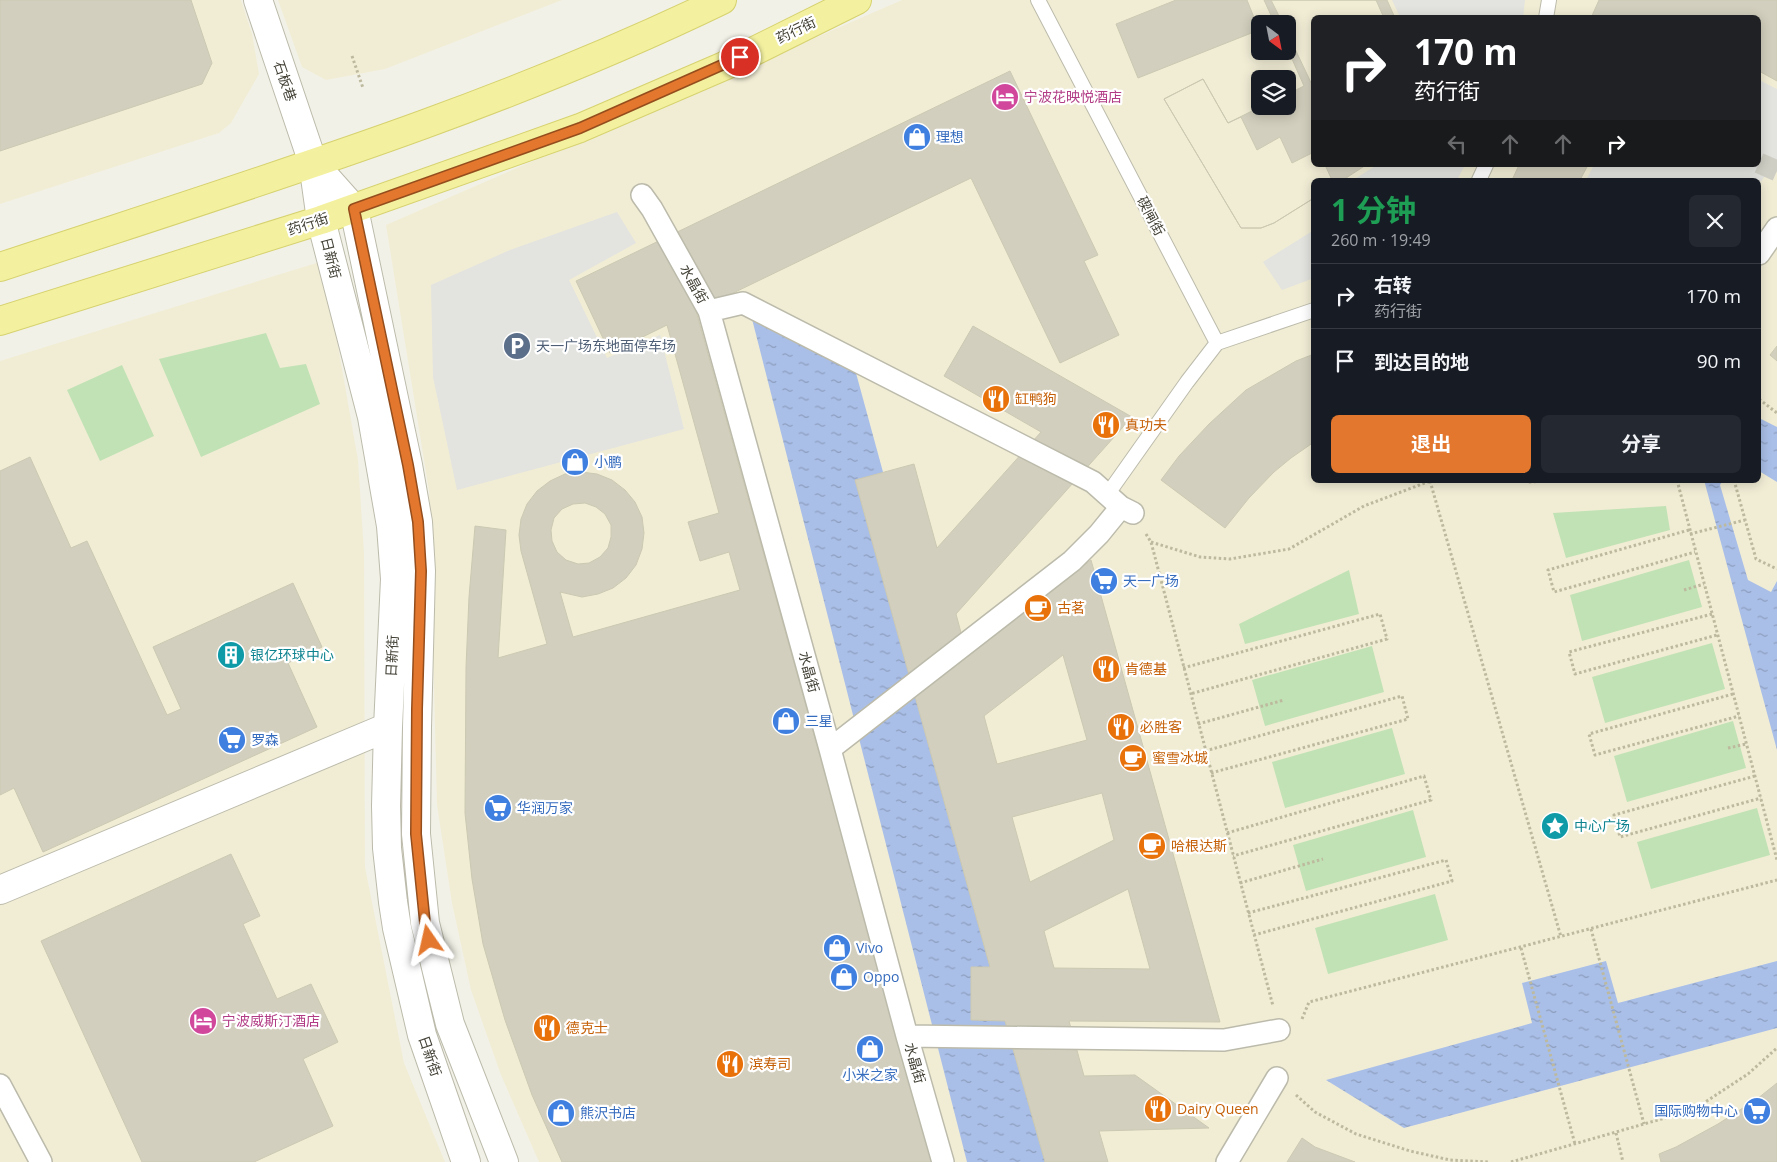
<!DOCTYPE html>
<html lang="zh">
<meta charset="utf-8">
<style>
:root{--surface:#171b24;--page:#242831;--text:#f1f3f6;--muted:#9ea1a6;--line:#363941;--accent:#e3772d}
body{margin:0;font-family:"Open Sans","Noto Sans SC",sans-serif;background:var(--page);color:var(--text);height:100vh;display:flex;flex-direction:column;font-size:19px;white-space:nowrap}
*{box-sizing:border-box;margin:0}
p{font-size:16px;color:var(--muted)}
.icon{flex:none;width:28px;height:28px;fill:none;stroke:currentColor;stroke-width:2;stroke-linecap:round;stroke-linejoin:round}
.map{position:relative;flex:1;overflow:hidden}
.sheet{position:absolute;left:1311px;top:178px;width:450px;height:305px;display:flex;flex-direction:column;background:var(--surface);border-radius:8px;box-shadow:0 2px 12px #0003}
.sheet>*{flex:none}
.hud{position:absolute;left:1311px;top:15px;width:450px;height:152px;border-radius:8px;box-shadow:0 2px 12px #0003;background:#202124;color:#fff;overflow:hidden}
.needle{width:32px;rotate:148deg}
.tools{position:absolute;left:1251px;top:15px;display:grid;gap:10px}
.tools a{display:grid;place-items:center;width:45px;height:45px;border-radius:8px;background:var(--surface);box-shadow:0 2px 12px #0003;font-size:25px}
.pin{position:absolute;display:grid;place-items:center;width:42px;height:42px;color:#fff;margin:-21px;border:2px solid #fff;border-radius:50%;box-shadow:0 1px 5px #0007}
.me{position:absolute;width:55px;margin:-28px;rotate:349deg;stroke-linejoin:round;filter:drop-shadow(0 0 4px #0008)}
.turn{display:flex;align-items:center;gap:18px;height:105px;padding:0 20px;font-size:22px}
.turn .icon{width:65px;height:65px;stroke-width:2.5}
.turn b{display:block;font-size:35px;line-height:42px}
.lanes{display:flex;align-items:center;height:48px;padding:0 20px;background:#0003;justify-content:center;gap:25px;direction:ltr}
.lanes .off{opacity:.35}
.round{display:grid;place-items:center;flex:none;width:52px;height:52px;border-radius:8px;background:var(--page)}
.overview{display:flex;align-items:center;justify-content:space-between;height:85px;padding:0 20px}
h1{font-size:30px;font-weight:700;line-height:38px;color:#1e9e55}
.action{display:flex;gap:10px;margin-top:auto;padding:10px 20px}
.action a{flex:1;height:58px;border-radius:8px;background:var(--accent);color:#fff;font-size:20px;font-weight:700;line-height:58px;text-align:center}
.action a+a{background:var(--page);color:var(--text)}
ul{padding:0;list-style:none}
li{display:flex;align-items:center;gap:15px;height:65px;padding:0 20px;border-top:1px solid var(--line)}
li div{flex:1}
li b{display:block;font-size:19px}
li em{font-style:normal}
.map>svg:first-child{display:block}
</style>
<div class="map">
<svg width="1777" height="1162" viewBox="0 0 1777 1162">
<defs>
<pattern id="water-ripples" width="26" height="14" patternUnits="userSpaceOnUse" patternTransform="scale(1.25)"><rect width="26" height="14" fill="#aabfe8"/><path d="M2 4q2-2 4 0t4 0M15 11q2-2 4 0t4 0" fill="none" stroke="#8c9dbd"/></pattern>
</defs>
<rect width="100%" height="100%" fill="#f2f1e7"/>
<path fill="#f1edd5" fill-rule="evenodd" d="M0 0H241L252 34 259 74 231 123 219 133 0 204Z
M278 0H562L385 69 326 80 302 67Z
M902 0H1777V1162H539L501 1075 471 990 452 903 437 805 429 491 386 225ZM1314 18H1759V165H1314ZM1260 24H1288V51H1260ZM1260 79H1288V106H1260ZM1314 180H1759V480H1314Z
M323 261 358 460 364 552 365 867 404 1063 445 1162H0V361Z"/>
<path fill="#c1e2b4" d="M266 333 280 368 306 364 320 404 201 457 159 359Z
M122 365 154 436 100 461 67 390Z
M1666 506 1670 530 1566 558 1553 513Z
M1689 560 1702 607 1582 641 1570 595Z
M1349 570 1359 614 1245 644 1239 624Z
M1712 643 1725 689 1605 723 1592 677Z
M1372 646 1384 692 1265 726 1252 680Z
M1733 721 1746 768 1627 802 1614 756Z
M1392 728 1405 774 1285 808 1272 762Z
M1757 808 1770 855 1651 889 1637 842Z
M1413 810 1426 857 1306 891 1293 845Z
M1435 894 1448 940 1328 974 1315 928Z"/>
<path fill="#e3e3df" d="M1392 0H1525L1523 18 1400 17Z
M1759 80 1777 89V160L1759 184V180H1586L1594 165H1759Z
M1377 165H1465L1457 180H1353Z
M617 212 636 243 569 280 607 358 660 335 684 429 457 490 433 377 431 285 510 250Z
M1314 230V278L1282 290 1263 262Z"/>
<path fill="url(#water-ripples)" d="M752 319 856 373 1071 1162H967Z
M1759 418 1777 427V482L1759 471Z
M1704 480H1723L1720 485 1748 580 1771 592 1777 581V750Z
M1606 961 1618 1003 1777 961V1028L1404 1128 1326 1080 1532 1023 1522 983Z"/>
<path fill="#d2cfbe" stroke="#ccc9b2" fill-rule="evenodd" d="M0 0H191L212 63 202 84 0 151Z
M1176 0H1247L1259 30 1138 78 1116 24Z
M1264 0H1387L1395 18H1314V165H1366L1343 180H1314V198L1274 223 1261 228H1241L1164 99 1203 79 1228 123 1262 106H1288V94L1304 86 1288 50V24H1275Z
M1271 0H1376L1384 18H1314V89L1288 34V24H1283Z
M1599 0H1777V81L1759 71V18H1591Z
M1010 71 1098 255 1084 261 1119 335 1060 363 971 178 696 311 933 1162H562L532 1095 505 1020 483 944 472 879 465 813 466 667 469 597 475 526 506 530 498 658 547 644 521 551 519 535 521 519 527 504 537 491 550 481 565 474 581 472 597 474 612 480 625 490 635 502 642 517 644 533 642 549 636 565 626 578 613 588 598 594 582 597 560 592 573 637 740 590 729 552 700 561 688 522 719 513 667 325 610 353 576 281ZM585 503 596 507 605 514 611 525V537L608 548 600 557 589 563 578 564 566 560 557 552 552 541 551 530 554 518 562 509 573 504Z
M1203 79 1228 123 1241 117 1257 150 1280 137 1292 163 1314 152V165H1325L1332 180H1314V198L1274 223 1261 228H1241L1164 99Z
M1519 165H1588L1580 180H1512Z
M973 326 1132 417 956 614 967 655 1091 560 1220 1022 1069 1021 1084 1076 1135 1075 1209 1128 1099 1131 1108 1162H1045L1005 1021 971 1020V967H990L855 480 914 464 937 548 1041 432 944 376ZM1063 655 1087 740 997 764 984 716ZM1102 793 1114 840 1030 882 1012 817ZM1128 889 1150 969 1054 968 1044 931Z
M1777 346V361L1770 355Z
M1314 354V442L1291 458 1274 472 1249 498 1225 528 1161 480 1179 456 1209 424 1246 390 1296 361Z
M30 457 71 548 87 541 167 715 181 709 153 647 293 583 322 647 288 663 317 727 43 852 14 788 0 795V471Z
M231 854 260 916 243 924 277 999 311 984 338 1042 303 1059 333 1126 254 1162H142L41 941Z
M1777 1083V1162H1661L1659 1154 1676 1147 1718 1124 1757 1099Z
M1302 1138 1315 1147 1355 1162H1287Z"/>
<g fill="none" stroke-linecap="round" stroke-linejoin="round">
<path stroke="#cfcec4" stroke-width="21" stroke-dasharray="21 11" stroke-linecap="butt" d="M1759 163 1777 171"/>
<defs>
<path id="service" d="M1038 0 1217 343 1314 310
M1546 18 1549 0
M1479 180 1486 165
M1107 495 1187 382 1217 343"/>
<path id="pedestrian" d="M642 195 652 209 709 311 830 749 907 1036 943 1162
M1759 254 1777 228
M709 311 743 303 1093 482 1121 507 1133 513
M830 749 1072 561 1099 534 1121 507
M907 1036 1224 1040 1279 1030
M0 1085 41 1162
M1227 1162 1277 1078"/>
<path id="minor" d="M258 0 313 163"/>
<path id="tertiary" d="M313 163 354 209 408 465 418 522 421 571 417 727 416 834 425 923 450 1024 504 1162
M313 163 321 220 372 417 391 526 395 579 388 727 386 806 387 848 393 902 397 928 422 1035 466 1162
M0 890 388 727"/>
<path id="primary" d="M0 267C244 186 491 112 722 0
M0 321 321 220 580 128 724 66 857 0"/>
</defs>
<use href="#service" stroke="#bcbbab" stroke-width="16"/>
<use href="#pedestrian" stroke="#bcbbab" stroke-width="24"/>
<use href="#minor" stroke="#bcbbab" stroke-width="30"/>
<use href="#tertiary" stroke="#bcbbab" stroke-width="30"/>
<use href="#primary" stroke="#d6d270" stroke-width="30"/>
<path stroke="#bcb99e" stroke-width="3" stroke-dasharray="2.5 2.5" stroke-linecap="butt" d="M352 56 363 88
M1759 399 1777 413
M1519 480 1530 482 1551 480
M1677 480 1777 860
M1734 480 1756 559 1777 569
M1430 481 1561 937
M1689 530 1548 570 1554 592 1695 552
M1146 534 1151 542 1273 1006
M1690 534 1745 520
M1151 542 1200 557 1230 559 1289 549 1364 506 1430 481 1436 480
M1684 590 1704 584
M1712 614 1569 652 1575 674 1717 635
M1183 668 1380 614 1387 639 1190 694
M1733 694 1589 734 1595 755 1739 716
M1198 724 1284 700
M1728 748 1746 744
M1205 751 1402 696 1408 719 1211 773
M1755 776 1614 815 1620 837 1761 798
M1227 833 1424 776 1431 800 1233 856
M1240 883 1323 859
M1248 913 1446 860 1452 881 1254 935
M1591 929 1644 1124
M1521 948 1575 1144
M1302 1019 1309 1002 1777 880
M1296 1095 1315 1112 1356 1134 1410 1151 1450 1160 1490 1162
M1616 1133 1623 1162
M1511 1162 1693 1110 1748 1074 1777 1048"/>
<use href="#service" stroke="#fff" stroke-width="14"/>
<use href="#pedestrian" stroke="#fff" stroke-width="21"/>
<use href="#minor" stroke="#fff" stroke-width="28"/>
<use href="#tertiary" stroke="#fff" stroke-width="28"/>
<use href="#primary" stroke="#f3f19f" stroke-width="28"/>
</g>
<g fill="none" stroke-linecap="round" stroke-linejoin="round">
<defs>
<path id="route" d="M429 940 425 923 416 834 417 709 421 571 418 522 408 465 354 209 580 128 740 57"/>
</defs>
<use href="#route" stroke="#944d1d" stroke-width="12"/>
<use href="#route" stroke="#e3772d" stroke-width="9"/>
</g>
<defs>
<symbol id="hotel-disc" viewBox="-11 -11 22 22"><circle r="9.5" fill="#d1479c" stroke="#fff"/><path d="M-6-4.5h1.5V1H6V5H4.5V3h-9V5H-6ZM-4 0a1.8 1.8 0 1 1 3.6 0ZM.5 0V-2.5h3Q6-2.5 6 0Z" fill="#fff"/></symbol>
<symbol id="shop-disc" viewBox="-11 -11 22 22"><circle r="9.5" fill="#3f7fe0" stroke="#fff"/><path d="M-5-2.5h2.3a2.7 3.5 0 0 1 5.4 0H5L5.5 6h-11ZM-1.5-2.5h3a1.5 2.3 0 0 0-3 0Z" fill="#fff"/></symbol>
<symbol id="parking-disc" viewBox="-11 -11 22 22"><circle r="9.5" fill="#5c6f8a" stroke="#fff"/><path d="M-3.5-5.5H1a3.5 3.5 0 0 1 0 7H-1V5.5H-3.5ZM-1-3.4V-.6H.8a1.4 1.4 0 0 0 0-2.8Z" fill="#fff"/></symbol>
<symbol id="restaurant-disc" viewBox="-11 -11 22 22"><circle r="9.5" fill="#e8710a" stroke="#fff"/><path d="M-5-6h1v4h1v-4h1v4h1v-4h1v5L-1.5 .5V6h-2V.5L-5-1ZM5-6V6H3V1.5H1.5Q1.5-4 5-6Z" fill="#fff"/></symbol>
<symbol id="supermarket-disc" viewBox="-11 -11 22 22"><circle r="9.5" fill="#3f7fe0" stroke="#fff"/><path d="M-6-5.5h2.5l.6 2H6L4.5 2H-2.5L-4.4-4H-6ZM-1.5 3.2a1.3 1.3 0 1 0 .1 0ZM3 3.2a1.3 1.3 0 1 0 .1 0Z" fill="#fff"/></symbol>
<symbol id="cafe-disc" viewBox="-11 -11 22 22"><circle r="9.5" fill="#e8710a" stroke="#fff"/><path d="M-5.5-4.5H6V0H3Q3 3.5 0 3.5H-2.5Q-5.5 3.5-5.5 0ZM3-3.2v2h1.7v-2ZM-6 4.5H4V6H-6Z" fill="#fff"/></symbol>
<symbol id="building-disc" viewBox="-11 -11 22 22"><circle r="9.5" fill="#0f9aa8" stroke="#fff"/><path d="M-4-6H4V6H1V3H-1V6H-4ZM-2.5-4.3h1.7v1.8h-1.7ZM.8-4.3h1.7v1.8H.8ZM-2.5-1h1.7V.8h-1.7ZM.8-1h1.7V.8H.8Z" fill="#fff"/></symbol>
<symbol id="sight-disc" viewBox="-11 -11 22 22"><circle r="9.5" fill="#0f9aa8" stroke="#fff"/><path d="M0-6L1.8-2.2L6-1.7L2.9 1.2L3.7 5.4L0 3.3L-3.7 5.4L-2.9 1.2L-6-1.7L-1.8-2.2Z" fill="#fff"/></symbol>
</defs>
<g fill-rule="evenodd">
<use href="#hotel-disc" x="989" y="81" width="32" height="32"/>
<use href="#shop-disc" x="901" y="121" width="32" height="32"/>
<use href="#parking-disc" x="501" y="330" width="32" height="32"/>
<use href="#restaurant-disc" x="980" y="383" width="32" height="32"/>
<use href="#restaurant-disc" x="1090" y="409" width="32" height="32"/>
<use href="#shop-disc" x="559" y="446" width="32" height="32"/>
<use href="#supermarket-disc" x="1088" y="565" width="32" height="32"/>
<use href="#cafe-disc" x="1022" y="592" width="32" height="32"/>
<use href="#building-disc" x="215" y="639" width="32" height="32"/>
<use href="#restaurant-disc" x="1090" y="653" width="32" height="32"/>
<use href="#shop-disc" x="770" y="705" width="32" height="32"/>
<use href="#restaurant-disc" x="1105" y="711" width="32" height="32"/>
<use href="#supermarket-disc" x="216" y="724" width="32" height="32"/>
<use href="#cafe-disc" x="1117" y="742" width="32" height="32"/>
<use href="#supermarket-disc" x="482" y="792" width="32" height="32"/>
<use href="#sight-disc" x="1539" y="810" width="32" height="32"/>
<use href="#cafe-disc" x="1136" y="830" width="32" height="32"/>
<use href="#shop-disc" x="821" y="932" width="32" height="32"/>
<use href="#shop-disc" x="828" y="961" width="32" height="32"/>
<use href="#hotel-disc" x="187" y="1005" width="32" height="32"/>
<use href="#restaurant-disc" x="531" y="1012" width="32" height="32"/>
<use href="#shop-disc" x="854" y="1033" width="32" height="32"/>
<use href="#restaurant-disc" x="714" y="1048" width="32" height="32"/>
<use href="#restaurant-disc" x="1142" y="1093" width="32" height="32"/>
<use href="#supermarket-disc" x="1741" y="1095" width="32" height="32"/>
<use href="#shop-disc" x="545" y="1097" width="32" height="32"/>
</g>
<g text-anchor="middle" stroke-width="4.5" stroke-linejoin="round" paint-order="stroke">
<g font-size="14" fill="#444237" stroke="#fff">
<text transform="translate(796 30) rotate(-26)" y="5">药行街</text>
<text transform="translate(285 81) rotate(71)" y="5">石板巷</text>
<text transform="translate(1151 216) rotate(62)" y="5">碶闸街</text>
<text transform="translate(308 224) rotate(-18)" y="5">药行街</text>
<text transform="translate(331 258) rotate(76)" y="5">日新街</text>
<text transform="translate(694 284) rotate(61)" y="5">水晶街</text>
<text transform="translate(392 656) rotate(-87)" y="5">日新街</text>
<text transform="translate(809 672) rotate(75)" y="5">水晶街</text>
<text transform="translate(430 1056) rotate(71)" y="5">日新街</text>
<text transform="translate(915 1063) rotate(74)" y="5">水晶街</text>
</g>
<g font-size="14" fill="#b23c85" stroke="#fff" text-anchor="start">
<text x="1024" y="102">宁波花映悦酒店</text>
<text x="222" y="1026">宁波威斯汀酒店</text>
</g>
<g font-size="14" fill="#366cbe" stroke="#fff" text-anchor="start">
<text x="936" y="142">理想</text>
<text x="594" y="467">小鹏</text>
<text x="1123" y="586">天一广场</text>
<text x="805" y="726">三星</text>
<text x="251" y="745">罗森</text>
<text x="517" y="813">华润万家</text>
<text x="856" y="953">Vivo</text>
<text x="863" y="982">Oppo</text>
<text x="870" y="1080" text-anchor="middle">小米之家</text>
<text x="1738" y="1116" text-anchor="end">国际购物中心</text>
<text x="580" y="1118">熊沢书店</text>
</g>
<g font-size="14" fill="#4e5e75" stroke="#fff" text-anchor="start">
<text x="536" y="351">天一广场东地面停车场</text>
</g>
<g font-size="14" fill="#c56008" stroke="#fff" text-anchor="start">
<text x="1015" y="404">缸鸭狗</text>
<text x="1125" y="430">真功夫</text>
<text x="1057" y="613">古茗</text>
<text x="1125" y="674">肯德基</text>
<text x="1140" y="732">必胜客</text>
<text x="1152" y="763">蜜雪冰城</text>
<text x="1171" y="851">哈根达斯</text>
<text x="566" y="1033">德克士</text>
<text x="749" y="1069">滨寿司</text>
<text x="1177" y="1114">Dairy Queen</text>
</g>
<g font-size="14" fill="#0d838f" stroke="#fff" text-anchor="start">
<text x="250" y="660">银亿环球中心</text>
<text x="1574" y="831">中心广场</text>
</g>
</g>
</svg>
<div class="tools">
<a><svg class="needle" viewBox="-14 -14 28 28"><path d="M0-13l5 13h-10z" fill="#e53935"/><path d="M0 13l5-13h-10z" fill="#9ea1a6"/></svg></a>
<a><svg class="icon" aria-label="layers" viewBox="0 0 24 24"><path d="M12 4l9 5-9 5-9-5zM3 14l9 5 9-5"/></svg></a>
</div>
<div class="pin" style="left:740px;top:57px;background:#d93025"><svg class="icon" aria-label="arrive" viewBox="0 0 24 24"><path d="M6 21V4h12l-3 4 3 4H6"/></svg></div>
<svg class="me" style="left:429px;top:940px" viewBox="-20 -20 40 40"><path d="M0-17L14 15 0 8-14 15z" fill="#e3772d" stroke="#fff" stroke-width="4"/></svg>
<div class="hud">
<div class="turn"><svg class="icon" aria-label="right" viewBox="0 0 24 24"><path d="M7 20v-9h11M14 6l5 5-5 5"/></svg><div><b>170 m</b>药行街</div></div>
<div class="lanes"><svg class="icon off" aria-label="left" viewBox="0 0 24 24"><path d="M17 20v-9H6M10 6l-5 5 5 5"/></svg><svg class="icon off" aria-label="ahead" viewBox="0 0 24 24"><path d="M12 20V5M6 11l6-6 6 6"/></svg><svg class="icon off" aria-label="ahead" viewBox="0 0 24 24"><path d="M12 20V5M6 11l6-6 6 6"/></svg><svg class="icon" aria-label="right" viewBox="0 0 24 24"><path d="M7 20v-9h11M14 6l5 5-5 5"/></svg></div>
</div>
<section class="sheet">
<div class="overview"><div><h1>1 分钟</h1><p>260 m · 19:49</p></div><a class="round"><svg class="icon" aria-label="close" viewBox="0 0 24 24"><path d="M6 6l12 12M18 6L6 18"/></svg></a></div>
<ul>
<li><svg class="icon" aria-label="right" viewBox="0 0 24 24"><path d="M7 20v-9h11M14 6l5 5-5 5"/></svg><div><b>右转</b><p>药行街</p></div><em>170 m</em></li>
<li><svg class="icon" aria-label="arrive" viewBox="0 0 24 24"><path d="M6 21V4h12l-3 4 3 4H6"/></svg><div><b>到达目的地</b></div><em>90 m</em></li>
</ul>
<div class="action"><a>退出</a><a>分享</a></div>
</section>
</div>
